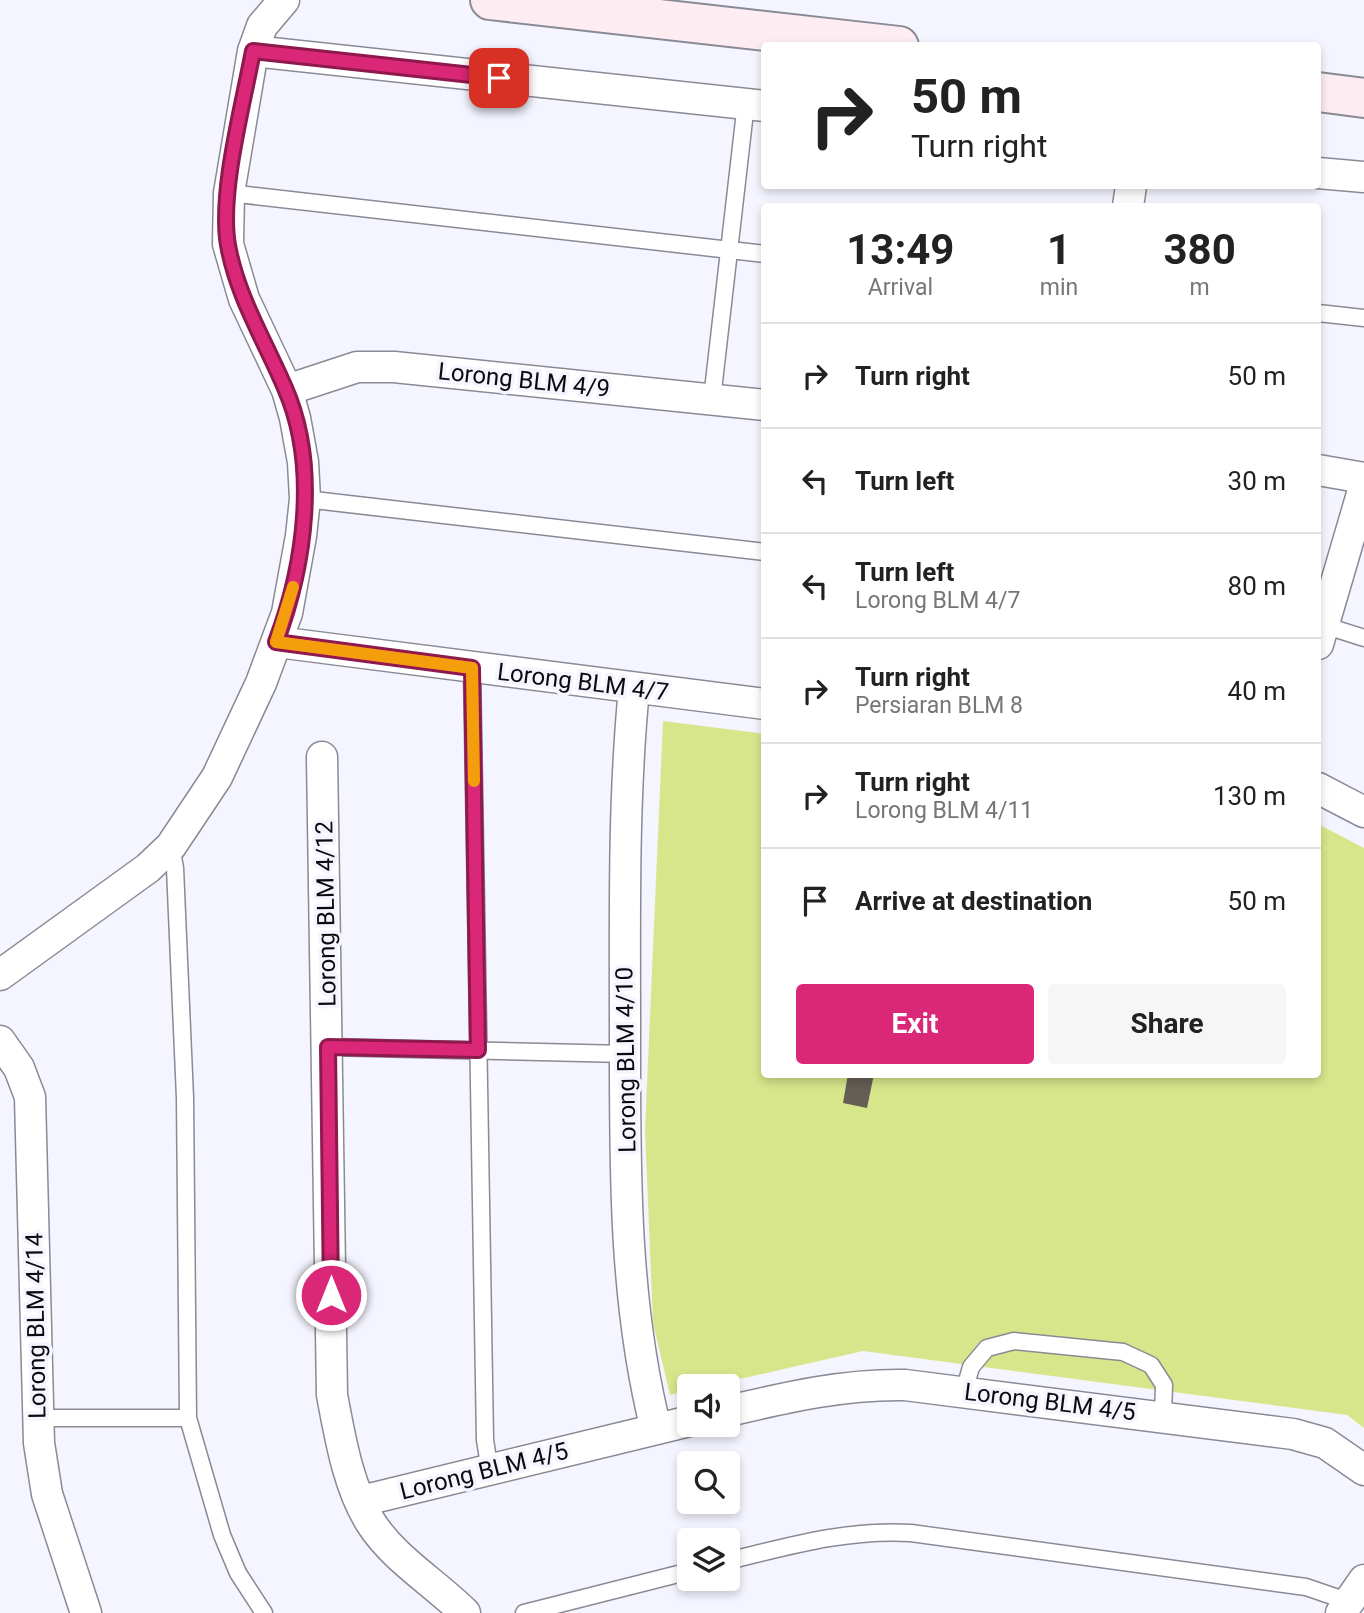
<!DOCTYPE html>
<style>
:root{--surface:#fff;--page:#f6f6f6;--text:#222;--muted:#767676;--line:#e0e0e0;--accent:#db2777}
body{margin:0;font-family:Roboto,sans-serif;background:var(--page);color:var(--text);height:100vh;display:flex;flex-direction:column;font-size:26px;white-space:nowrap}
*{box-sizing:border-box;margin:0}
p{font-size:23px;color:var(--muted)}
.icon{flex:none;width:38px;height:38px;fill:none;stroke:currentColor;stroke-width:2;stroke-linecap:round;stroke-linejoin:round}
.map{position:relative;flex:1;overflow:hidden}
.details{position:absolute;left:761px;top:203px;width:560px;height:875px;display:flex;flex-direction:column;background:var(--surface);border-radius:7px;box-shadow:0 4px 10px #0003}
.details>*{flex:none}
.top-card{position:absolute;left:761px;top:42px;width:560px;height:147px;border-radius:7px;box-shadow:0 4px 10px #0003;background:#fff;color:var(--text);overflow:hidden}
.tools{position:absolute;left:677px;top:1374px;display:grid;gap:14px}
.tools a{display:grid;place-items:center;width:63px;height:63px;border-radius:7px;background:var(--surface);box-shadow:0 4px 10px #0003;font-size:35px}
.pin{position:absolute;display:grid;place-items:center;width:60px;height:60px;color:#fff;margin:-30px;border-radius:14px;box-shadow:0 4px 10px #0006}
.me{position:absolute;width:77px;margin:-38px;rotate:0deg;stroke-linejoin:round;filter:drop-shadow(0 0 5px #0008)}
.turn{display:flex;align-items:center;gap:24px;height:147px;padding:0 35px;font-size:32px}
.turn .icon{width:91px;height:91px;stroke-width:2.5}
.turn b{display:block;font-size:49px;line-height:60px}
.eta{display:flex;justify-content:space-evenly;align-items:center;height:119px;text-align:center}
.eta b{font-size:42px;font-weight:700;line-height:49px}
.action{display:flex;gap:14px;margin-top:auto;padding:14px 35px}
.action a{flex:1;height:80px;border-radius:7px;background:var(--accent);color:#fff;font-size:28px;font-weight:700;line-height:80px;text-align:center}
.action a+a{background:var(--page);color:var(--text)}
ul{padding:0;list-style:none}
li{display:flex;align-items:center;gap:21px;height:105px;padding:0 35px;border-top:2px solid var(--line)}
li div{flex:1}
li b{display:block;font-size:26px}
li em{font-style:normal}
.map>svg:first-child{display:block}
</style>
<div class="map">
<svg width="1364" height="1613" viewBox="0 0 1364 1613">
<rect width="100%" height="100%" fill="#f4f5ff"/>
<path fill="#d7e68b" d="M663 721 765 734V1074H1318V824L1364 848V1428L1347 1415 863 1351 709 1386H690L689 1390 670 1395 653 1323 645 1130Z"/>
<path fill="#655e56" d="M848 1074H874L867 1108 843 1103Z"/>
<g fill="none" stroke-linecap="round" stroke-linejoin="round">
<defs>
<path id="lane" d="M229 193 765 254
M1318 313 1364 318
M712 399 746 103
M305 499 765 552
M1320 624 1364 638
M472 668 485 1440 490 1471
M171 846 175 868 185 1098 188 1418 222 1535 238 1573 264 1613
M328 1047 625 1054
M964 1392 971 1367 987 1348 1014 1341 1123 1352 1151 1365 1164 1385 1163 1416
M38 1418H188
M728 1561C789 1546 847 1529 911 1533L1306 1587 1347 1601
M524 1613 690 1571"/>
<path id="street" d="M253 51 765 106
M1318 173 1364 177
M1128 206 1131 186
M287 390 357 367H394L765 405
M1318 470 1364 478
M277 642 765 704
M1318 644 1364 487
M634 689C623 801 625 915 625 1028 625 1161 623 1299 656 1429
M322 757 332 1395C340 1437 348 1487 371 1523 394 1559 435 1583 465 1613
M1318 788 1364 812
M0 975 148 868 171 846 217 777 261 683 287 613 301 536 305 499 303 462 295 418 287 390 244 299 228 244 229 193 253 51 262 26 284 0
M0 1041 19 1068 30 1097 39 1443 47 1494 86 1613
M728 1411C788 1397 843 1384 905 1385L1293 1434 1325 1443 1364 1470
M361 1501 690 1421
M1341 1613 1364 1580"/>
<path id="secondary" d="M490 0 899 46
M1318 92 1364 98"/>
</defs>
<use href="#lane" stroke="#898a95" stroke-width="19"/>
<use href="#street" stroke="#898a95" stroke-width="33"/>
<use href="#secondary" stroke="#898a95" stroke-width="42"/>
<use href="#lane" stroke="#fff" stroke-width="16"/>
<use href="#street" stroke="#fff" stroke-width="30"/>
<use href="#secondary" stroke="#fdedf2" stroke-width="38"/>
</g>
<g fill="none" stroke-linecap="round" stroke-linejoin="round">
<defs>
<path id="route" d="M331 1295 328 1047 478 1050 472 668 276 642C305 565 319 465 285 388 265 341 237 296 228 245 219 193 243 105 253 51L499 78"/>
</defs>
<use href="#route" stroke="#8e194d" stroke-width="18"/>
<use href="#route" stroke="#db2777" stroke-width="12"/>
<path stroke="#f59e0b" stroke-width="12" d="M293 587 276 642 472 668 474 781"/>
</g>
<g text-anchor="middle" stroke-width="7" stroke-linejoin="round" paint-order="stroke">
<g font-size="24" fill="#0b0b0f" stroke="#f4f5ff">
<text transform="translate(524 380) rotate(6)" y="8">Lorong BLM 4/9</text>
<text transform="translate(583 682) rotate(7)" y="8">Lorong BLM 4/7</text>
<text transform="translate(326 914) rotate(-91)" y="8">Lorong BLM 4/12</text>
<text transform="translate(626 1060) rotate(-91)" y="8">Lorong BLM 4/10</text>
<text transform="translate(36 1326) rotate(-91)" y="8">Lorong BLM 4/14</text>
<text transform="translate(1050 1402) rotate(7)" y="8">Lorong BLM 4/5</text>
<text transform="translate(484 1471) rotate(-14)" y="8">Lorong BLM 4/5</text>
</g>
</g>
</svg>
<div class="tools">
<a><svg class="icon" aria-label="sound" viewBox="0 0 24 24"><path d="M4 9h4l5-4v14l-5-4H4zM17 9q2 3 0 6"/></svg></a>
<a><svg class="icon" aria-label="search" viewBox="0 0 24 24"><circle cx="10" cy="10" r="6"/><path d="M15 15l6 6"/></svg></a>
<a><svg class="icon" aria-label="layers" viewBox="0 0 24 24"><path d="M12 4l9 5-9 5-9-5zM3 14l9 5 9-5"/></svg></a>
</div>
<div class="pin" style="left:499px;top:78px;background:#d93025"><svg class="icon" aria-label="arrive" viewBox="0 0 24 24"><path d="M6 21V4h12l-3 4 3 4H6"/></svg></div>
<svg class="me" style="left:331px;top:1295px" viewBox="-20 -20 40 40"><circle r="17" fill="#db2777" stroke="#fff" stroke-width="3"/><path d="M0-11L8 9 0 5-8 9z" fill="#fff"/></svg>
<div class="top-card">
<div class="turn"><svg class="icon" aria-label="right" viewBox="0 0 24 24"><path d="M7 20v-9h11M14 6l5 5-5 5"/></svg><div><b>50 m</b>Turn right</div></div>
</div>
<section class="details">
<div class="eta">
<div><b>13:49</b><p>Arrival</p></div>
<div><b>1</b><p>min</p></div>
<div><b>380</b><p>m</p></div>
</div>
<ul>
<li><svg class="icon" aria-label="right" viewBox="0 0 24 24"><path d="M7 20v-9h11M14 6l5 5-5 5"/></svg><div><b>Turn right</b></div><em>50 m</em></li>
<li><svg class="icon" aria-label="left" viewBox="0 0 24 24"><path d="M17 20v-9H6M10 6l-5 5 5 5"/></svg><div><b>Turn left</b></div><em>30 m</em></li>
<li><svg class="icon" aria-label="left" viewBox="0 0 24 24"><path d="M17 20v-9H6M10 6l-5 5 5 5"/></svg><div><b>Turn left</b><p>Lorong BLM 4/7</p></div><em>80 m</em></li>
<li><svg class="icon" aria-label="right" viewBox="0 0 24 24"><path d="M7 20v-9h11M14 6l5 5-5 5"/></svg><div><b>Turn right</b><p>Persiaran BLM 8</p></div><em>40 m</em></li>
<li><svg class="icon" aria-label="right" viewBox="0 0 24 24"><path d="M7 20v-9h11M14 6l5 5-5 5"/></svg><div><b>Turn right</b><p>Lorong BLM 4/11</p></div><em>130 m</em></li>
<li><svg class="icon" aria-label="arrive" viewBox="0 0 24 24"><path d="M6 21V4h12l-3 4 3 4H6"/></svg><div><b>Arrive at destination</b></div><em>50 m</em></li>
</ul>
<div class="action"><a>Exit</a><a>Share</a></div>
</section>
</div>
